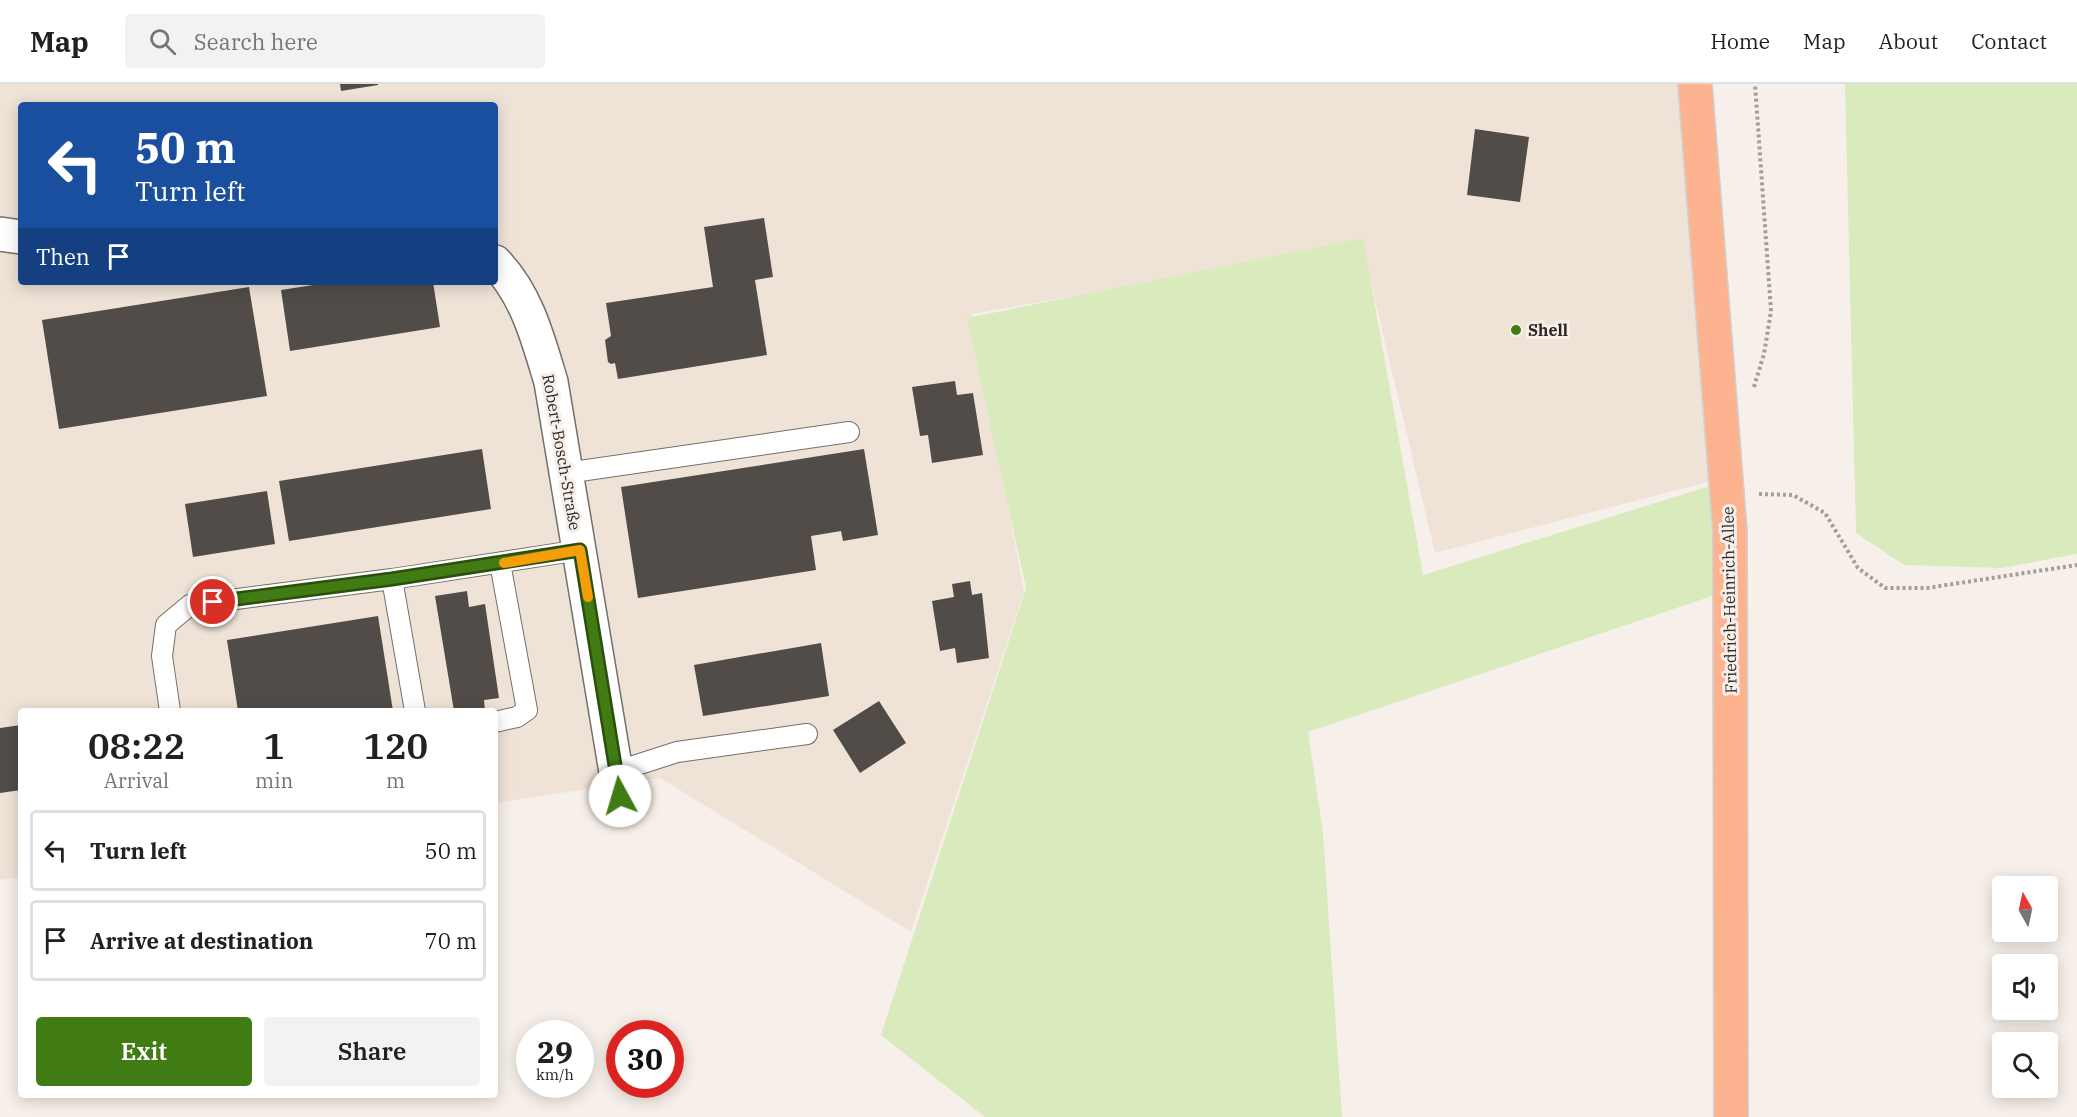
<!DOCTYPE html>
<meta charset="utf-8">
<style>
:root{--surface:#fff;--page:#f2f2f2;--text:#202124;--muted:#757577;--line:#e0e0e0;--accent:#417b13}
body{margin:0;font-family:"IBM Plex Serif",serif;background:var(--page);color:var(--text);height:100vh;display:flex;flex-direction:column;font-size:22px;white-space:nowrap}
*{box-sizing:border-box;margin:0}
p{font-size:20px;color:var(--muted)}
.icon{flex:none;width:33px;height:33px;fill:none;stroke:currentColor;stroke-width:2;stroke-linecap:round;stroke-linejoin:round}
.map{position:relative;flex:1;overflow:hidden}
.drawer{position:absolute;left:18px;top:624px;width:480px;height:390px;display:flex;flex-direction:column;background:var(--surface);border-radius:6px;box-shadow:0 3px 15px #0003}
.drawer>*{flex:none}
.guide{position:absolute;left:18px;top:18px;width:480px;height:183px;border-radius:6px;box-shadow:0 3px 15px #0003;background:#1a4fa0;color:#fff;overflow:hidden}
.needle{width:39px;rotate:351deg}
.controls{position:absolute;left:1992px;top:792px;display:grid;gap:12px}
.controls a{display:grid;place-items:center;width:66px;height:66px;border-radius:6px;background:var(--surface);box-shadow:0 3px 15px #0003;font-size:30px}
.speed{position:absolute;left:516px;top:936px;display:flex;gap:12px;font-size:30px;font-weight:700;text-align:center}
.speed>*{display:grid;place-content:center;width:78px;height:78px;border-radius:50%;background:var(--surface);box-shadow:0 3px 15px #0003;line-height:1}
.speed small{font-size:15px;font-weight:400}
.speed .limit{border:9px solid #d22;background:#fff;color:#111}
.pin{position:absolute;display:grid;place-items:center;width:51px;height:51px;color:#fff;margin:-26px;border:3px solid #fff;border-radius:50%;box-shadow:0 2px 6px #0007}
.me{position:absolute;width:66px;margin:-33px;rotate:354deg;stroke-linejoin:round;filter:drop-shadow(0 0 4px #0008)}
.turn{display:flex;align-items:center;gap:21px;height:126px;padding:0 18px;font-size:27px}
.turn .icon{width:78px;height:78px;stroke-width:2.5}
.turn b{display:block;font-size:42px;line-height:51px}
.then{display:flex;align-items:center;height:57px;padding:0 18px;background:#0003;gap:12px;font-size:22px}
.eta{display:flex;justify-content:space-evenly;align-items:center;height:102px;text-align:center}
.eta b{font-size:36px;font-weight:600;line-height:42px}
.cta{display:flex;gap:12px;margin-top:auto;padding:12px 18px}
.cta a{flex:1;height:69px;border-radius:6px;background:var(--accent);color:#fff;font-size:24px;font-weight:600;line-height:69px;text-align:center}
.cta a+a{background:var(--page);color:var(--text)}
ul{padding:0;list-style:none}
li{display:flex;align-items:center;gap:18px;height:81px;margin:0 12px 9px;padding:0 6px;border:3px solid var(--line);border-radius:6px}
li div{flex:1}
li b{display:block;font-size:22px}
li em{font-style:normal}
header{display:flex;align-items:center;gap:36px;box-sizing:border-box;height:84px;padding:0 30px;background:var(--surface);border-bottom:2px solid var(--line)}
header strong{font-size:28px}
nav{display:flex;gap:33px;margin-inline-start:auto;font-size:21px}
.search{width:420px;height:54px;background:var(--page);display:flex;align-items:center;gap:15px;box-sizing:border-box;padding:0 21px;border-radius:6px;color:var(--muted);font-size:22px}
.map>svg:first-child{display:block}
</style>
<header>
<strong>Map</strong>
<div class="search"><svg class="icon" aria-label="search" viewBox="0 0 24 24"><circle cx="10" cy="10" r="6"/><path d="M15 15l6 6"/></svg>Search here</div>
<nav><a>Home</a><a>Map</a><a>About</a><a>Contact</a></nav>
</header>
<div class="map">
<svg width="2077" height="1033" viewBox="0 0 2077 1033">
<rect width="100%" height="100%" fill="#f7f0ea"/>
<path fill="#efe3d7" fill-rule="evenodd" d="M0 0H1695L1727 393 1435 469 1362 161 972 230 1024 508 911 848 660 694 495 719V627H21V793L0 796ZM21 21H495V198H21Z"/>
<path fill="#d9eabd" d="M1845 0H2077V470L2001 484 1904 481 1856 449Z
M1363 154 1423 491 1723 398 1736 504 1308 648 1323 749 1342 1033H985L881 951 1026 504 967 234Z"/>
<path fill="#514c47" d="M340 0H378V1L341 7Z
M1475 45 1529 53 1520 118 1467 111Z
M764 134 773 193 755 196 767 271 618 295 615 279 611 280 608 278 605 256 611 252 606 219 713 203 704 143Z
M333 198H433L440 243 290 267 281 206Z
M249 203 267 312 59 345 42 236Z
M955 297 957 311 973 309 983 371 932 379 928 351 920 352 912 303Z
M482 365 491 425 289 457 279 397Z
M864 365 878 451 843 457 841 447 811 452 816 486 638 514 621 403Z
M267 407 275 460 193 473 185 420Z
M970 497 972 511 982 509 989 574 957 579 955 564 940 567 932 517 954 513 952 500Z
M467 507 469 523 485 520 499 614 484 616 485 627H454L435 512Z
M378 532 393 627H238L227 556Z
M821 559 829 612 703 632 694 581Z
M879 617 906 659 860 689 833 646Z
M21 641V706L0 709V644Z"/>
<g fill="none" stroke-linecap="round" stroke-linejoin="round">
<defs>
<path id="service" d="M566 389 849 348
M392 495 415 627
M170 627 162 572 166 541 190 521 392 495 580 466
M495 638 517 633 527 626 500 479
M618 687 677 668 807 650"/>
<path id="minor" d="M0 150 21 153
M495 178C527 211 538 255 551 298L620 712"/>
<path id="primary" d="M1695 0 1730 448 1731 1033"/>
</defs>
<use href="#service" stroke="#756f6a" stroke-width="22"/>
<use href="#minor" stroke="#756f6a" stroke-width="36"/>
<use href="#primary" stroke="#d0d0cf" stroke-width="36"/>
<path stroke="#a39e9a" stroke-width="4" stroke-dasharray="3 3" stroke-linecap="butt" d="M1754 303 1764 270 1771 227 1755 0
M1759 410 1793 411 1825 429 1858 484 1885 504H1927L2077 481"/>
<use href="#service" stroke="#fff" stroke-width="20"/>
<use href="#minor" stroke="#fff" stroke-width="33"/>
<use href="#primary" stroke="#fdb38f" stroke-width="33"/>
</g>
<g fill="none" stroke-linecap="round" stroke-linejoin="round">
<defs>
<path id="route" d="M213 518 392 495 580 466 620 712"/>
</defs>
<use href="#route" stroke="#2a500c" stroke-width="15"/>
<use href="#route" stroke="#417b13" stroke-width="10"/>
<path stroke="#f59e0b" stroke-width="10" d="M504 479 580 466 588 513"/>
</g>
<circle fill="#417b13" stroke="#f7f0ea" stroke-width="2" cx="1516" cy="246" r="6"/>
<g text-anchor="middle" stroke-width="6" stroke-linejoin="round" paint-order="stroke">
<g font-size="16" font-weight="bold" fill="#2b2826" stroke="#f7f0ea" text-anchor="start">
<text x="1528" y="252">Shell</text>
</g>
<g font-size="16" fill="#2b2826" stroke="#f7f0ea">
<text transform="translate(562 368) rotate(80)" y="6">Robert-Bosch-Straße</text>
<text transform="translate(1729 516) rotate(-91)" y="6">Friedrich-Heinrich-Allee</text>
</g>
</g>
</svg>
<div class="controls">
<a><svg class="needle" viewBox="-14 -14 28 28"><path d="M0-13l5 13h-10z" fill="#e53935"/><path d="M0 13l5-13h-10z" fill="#757577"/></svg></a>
<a><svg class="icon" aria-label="sound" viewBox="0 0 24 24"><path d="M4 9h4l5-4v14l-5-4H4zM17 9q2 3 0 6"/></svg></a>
<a><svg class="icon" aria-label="search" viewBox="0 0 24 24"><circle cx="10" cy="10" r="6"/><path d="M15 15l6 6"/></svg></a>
</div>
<div class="speed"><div>29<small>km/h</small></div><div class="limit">30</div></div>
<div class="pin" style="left:213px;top:518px;background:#d93025"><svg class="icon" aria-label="arrive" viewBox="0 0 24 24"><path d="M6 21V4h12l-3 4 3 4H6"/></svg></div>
<svg class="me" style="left:620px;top:712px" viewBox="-20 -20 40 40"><circle r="19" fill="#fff"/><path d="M0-13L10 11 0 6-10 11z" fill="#417b13"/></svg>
<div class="guide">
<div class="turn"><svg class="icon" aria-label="left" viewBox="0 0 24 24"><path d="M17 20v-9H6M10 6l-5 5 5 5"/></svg><div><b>50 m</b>Turn left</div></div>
<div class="then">Then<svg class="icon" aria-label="arrive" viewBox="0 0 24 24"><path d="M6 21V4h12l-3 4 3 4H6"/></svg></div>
</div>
<section class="drawer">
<div class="eta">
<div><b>08:22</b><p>Arrival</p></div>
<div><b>1</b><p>min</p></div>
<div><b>120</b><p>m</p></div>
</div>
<ul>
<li><svg class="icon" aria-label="left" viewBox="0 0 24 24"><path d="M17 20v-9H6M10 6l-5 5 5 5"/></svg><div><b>Turn left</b></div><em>50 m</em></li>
<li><svg class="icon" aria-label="arrive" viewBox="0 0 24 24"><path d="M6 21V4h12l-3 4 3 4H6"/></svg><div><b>Arrive at destination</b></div><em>70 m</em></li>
</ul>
<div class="cta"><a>Exit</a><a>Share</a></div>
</section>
</div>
